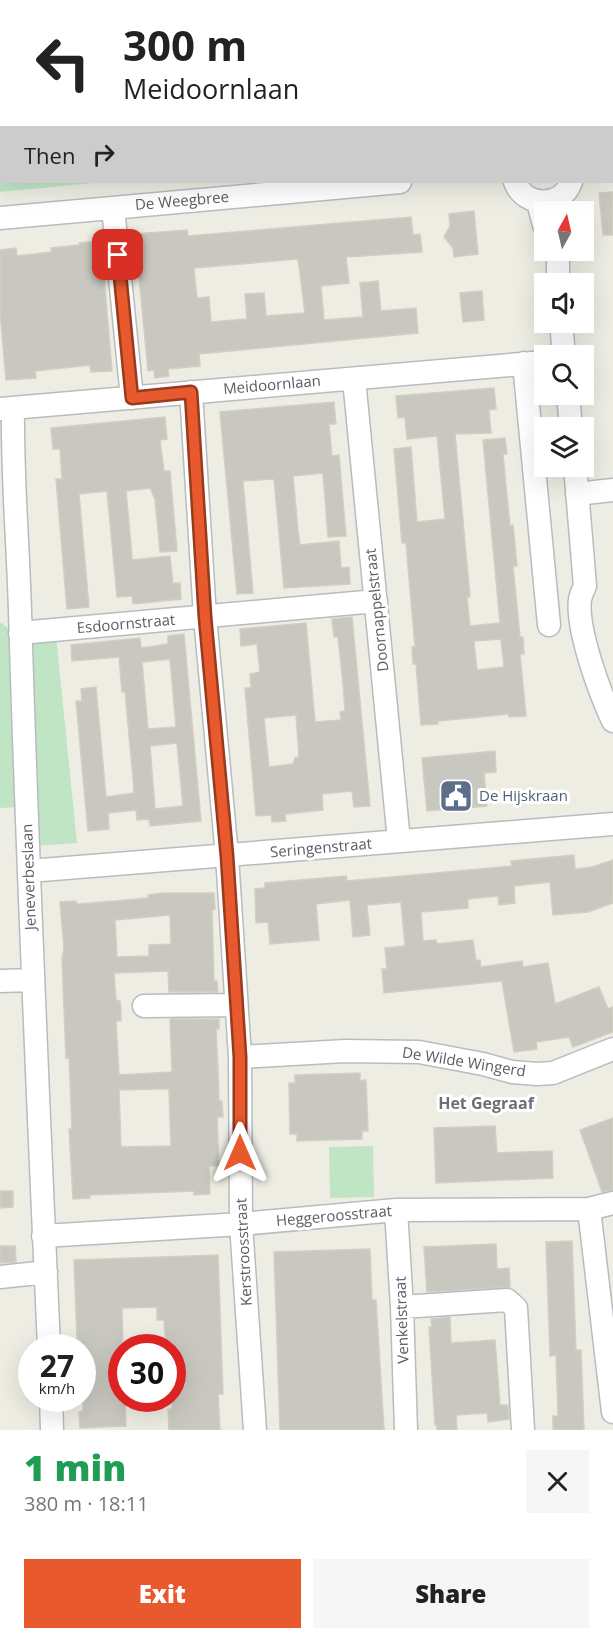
<!DOCTYPE html>
<meta charset="utf-8">
<style>
:root{--surface:#fff;--page:#f6f6f6;--text:#222;--muted:#767676;--accent:#e8592e}
body{margin:0;font-family:"Open Sans",sans-serif;background:var(--page);color:var(--text);height:100vh;display:flex;flex-direction:column;font-size:22px;white-space:nowrap}
*{box-sizing:border-box;margin:0}
p{font-size:20px;color:var(--muted)}
.icon{flex:none;width:33px;height:33px;fill:none;stroke:currentColor;stroke-width:2;stroke-linecap:round;stroke-linejoin:round}
.map{position:relative;height:1430px;overflow:hidden}
.sheet{display:flex;flex-direction:column;background:var(--surface);flex:1}
.sheet>*{flex:none}
.banner{position:absolute;left:0px;top:0px;width:614px;height:183px;box-shadow:0 6px 24px #0002;background:#fff;color:var(--text);overflow:hidden}
.needle{width:39px;rotate:8deg}
.tools{position:absolute;left:534px;top:201px;display:grid;gap:12px}
.tools a{display:grid;place-items:center;width:60px;height:60px;border-radius:0px;background:var(--surface);box-shadow:0 6px 24px #0002;font-size:30px}
.speed{position:absolute;left:18px;top:1334px;display:flex;gap:12px;font-size:30px;font-weight:700;text-align:center}
.speed>*{display:grid;place-content:center;width:78px;height:78px;border-radius:50%;background:var(--surface);box-shadow:0 6px 24px #0002;line-height:1}
.speed small{font-size:15px;font-weight:400}
.speed .limit{border:9px solid #d22;background:#fff;color:#111}
.pin{position:absolute;display:grid;place-items:center;width:51px;height:51px;color:#fff;margin:-26px;border-radius:12px;box-shadow:0 3px 9px #0006}
.me{position:absolute;width:66px;margin:-33px;rotate:0deg;stroke-linejoin:round;filter:drop-shadow(0 0 4px #0008)}
.turn{display:flex;align-items:center;gap:21px;height:126px;padding:0 24px;font-size:27px}
.turn .icon{width:78px;height:78px;stroke-width:2.5}
.turn b{display:block;font-size:42px;line-height:51px}
.then{display:flex;align-items:center;height:57px;padding:0 24px;background:#0003;gap:12px;font-size:22px}
.round{display:grid;place-items:center;flex:none;width:63px;height:63px;border-radius:0px;background:var(--page)}
.overview{display:flex;align-items:center;justify-content:space-between;height:102px;padding:0 24px}
h1{font-size:36px;font-weight:800;line-height:45px;color:#1e9e55}
.action{display:flex;gap:12px;margin-top:auto;padding:12px 24px}
.action a{flex:1;height:69px;border-radius:0px;background:var(--accent);color:#fff;font-size:24px;font-weight:800;line-height:69px;text-align:center}
.action a+a{background:var(--page);color:var(--text)}
.map>svg:first-child{display:block}
</style>
<div class="map">
<svg width="613" height="1430" viewBox="0 0 613 1430">
<rect width="100%" height="100%" fill="#eeede3"/>
<path fill="#bfe5c5" d="M0 0 51 1 2 2V182H93V183L0 192Z
M0 622 7 627 12 635 18 807 0 808Z
M56 636 77 843 36 846 28 638Z
M373 1146 374 1197 330 1198 329 1147Z"/>
<path fill="#c8c7c0" stroke="#d2cfc1" stroke-width="1.5" fill-rule="evenodd" d="M613 192V235H603L599 193Z
M474 211 478 254 454 257 453 248 444 237 450 226 449 214Z
M411 217 413 235 420 234 422 252 346 257 349 283 321 286 324 320 363 317 360 283 378 281 381 311 416 308 418 333 199 354 200 366 168 369 169 376 155 378 154 370 148 371 135 234 187 230 188 236ZM298 259 305 313 266 316 264 293 245 294 247 319 211 322 209 297 197 298 194 268Z
M101 241 112 371 91 372 90 365 35 371 36 378 6 380 0 311V250L16 248 17 256 51 252V248L79 245V243Z
M482 291 484 320 463 322 460 293Z
M494 388 496 409 489 410 491 433 455 434 470 597H467L470 626 500 623 483 440 505 438 507 454H503L506 486 510 526 513 525 517 566H513L520 637H523L524 654H520L526 716 509 717V714L469 718 438 721V724L421 725 416 664H413L412 647H415L406 543H402L394 449 411 447 417 522 445 519 437 436 407 439 405 417 398 418 396 396ZM501 639 504 667 477 670 474 641Z
M334 402 336 424H329L332 456 339 455 346 536 328 537 323 473 293 476 298 530 300 545 339 541 341 568 349 567 350 584 284 588 274 479 243 481 253 593 237 594 220 412Z
M165 417 167 439 160 440 164 471H170L177 551 160 552 155 499 150 488 126 491 131 545 132 560 170 556 173 583H180L181 599 133 604 132 596 117 597 107 491 79 494 89 607 67 609 56 479H62L60 449H53L51 428Z
M352 617 370 806 354 807 352 791 322 794 323 810 285 814 286 821 272 822 271 815 256 816 245 688H251L250 674 260 672 257 644 241 646 240 629 306 623 315 722 341 720 340 712 345 711 343 684 338 637H334L332 619ZM296 715 299 757 295 758 293 764 269 767 264 718Z
M184 634 201 821 150 826 149 819 137 820 136 810 108 813 109 829 88 831 76 701H82L81 689 96 687 106 797 134 793 133 778 125 692H122L119 657 72 661 71 645 140 638 141 648 168 644V636ZM170 659 176 727 148 729 142 662ZM177 743 183 806 155 809 150 746Z
M495 751 496 772 484 773 487 806 427 811 422 758Z
M574 855 575 869 592 867 613 860V903L588 912 553 915 550 882 514 886 515 903 499 905 498 896 468 899V908L421 912 423 941 436 940 437 944 473 940 476 961 480 960 481 967 522 961 523 967 548 963 555 1004 599 987 608 1009 613 1007V1032L573 1047 569 1037 536 1042 537 1049 514 1052 502 981 384 993 382 969H387L385 948 405 946 401 902 367 905 370 935 353 937 350 900 316 904 319 940 270 944 268 922 256 923 255 889 265 888V883L346 876 347 881 512 866 511 861Z
M164 893H214L215 909 212 910 213 944 214 981H217L218 992H169L168 971 114 973 116 1000 120 1001 121 1012V1021H116L119 1075 172 1072 170 1019H219V1029H216L218 1069 219 1101H222L223 1117H217L219 1166H209L210 1194 194 1195V1191L89 1195 90 1198 73 1199 69 1129H72L69 1057 66 1058 62 959 64 949 60 902 76 901 77 904 116 901 148 898V895ZM170 915 171 944 149 945V956L117 957 115 920ZM155 1089H169L171 1146 121 1147 119 1090Z
M360 1073V1081L366 1080 368 1131H362V1139L297 1141V1134H290L289 1083H295V1075Z
M613 1118V1190L602 1192 580 1130Z
M495 1126 497 1153 552 1151 553 1178 436 1183 434 1128Z
M0 1191H13V1207L0 1208Z
M572 1241 576 1350H581L584 1430H559L553 1429V1416H558L556 1355 550 1356 546 1242Z
M496 1244 497 1269 509 1268 510 1287 427 1292 424 1247Z
M0 1246H15L16 1262 0 1263Z
M370 1249 372 1300H376L384 1430H280L274 1252Z
M218 1255 223 1394H218L220 1430H169L168 1409H172V1347H166L164 1320H157V1307L122 1308 123 1347H122V1398H125L126 1426 80 1428 79 1412 83 1411 82 1347H80V1340H77L74 1260Z
M450 1317 451 1343 495 1340 500 1405H508L509 1419 488 1422 487 1413 456 1415 457 1430H437V1425H435L429 1327H432L431 1319Z"/>
<g fill="none" stroke-linecap="round" stroke-linejoin="round">
<defs>
<path id="minor" d="M411 2V0
M544 2V0
M612 164H613
M515 182C525 208 562 208 571 182
M538 202 544 225
M113 208 132 398
M0 218 400 182
M558 250V284
M561 322 564 356
M524 363 549 625
M354 379 399 841
M191 392 205 617 227 856 240 1057 241 1224 255 1430
M568 394 571 428
M13 408C12 475 18 543 20 611 27 856 38 1102 49 1347
M0 409 544 362
M575 466 585 586C583 590 581 595 580 599 576 629 600 693 613 721
M577 494 613 490
M20 633 376 601
M29 871 613 824
M0 981 31 980
M144 1006 236 1005
M240 1057 345 1051 419 1052 483 1064 512 1072 537 1074 553 1073 613 1049
M589 1209 613 1412
M396 1210 402 1307 406 1430
M43 1236 241 1224 396 1210 589 1209 613 1203
M0 1277 46 1272
M402 1307 507 1300 516 1308 523 1430
M51 1398 52 1430"/>
</defs>
<use href="#minor" stroke="#babbc1" stroke-width="25"/>
<use href="#minor" stroke="#fff" stroke-width="22"/>
</g>
<g fill="none" stroke-linecap="round" stroke-linejoin="round">
<defs>
<path id="route" d="M118 255 132 398 191 392 205 617 227 856 240 1057V1153"/>
</defs>
<use href="#route" stroke="#973a1e" stroke-width="15"/>
<use href="#route" stroke="#e8592e" stroke-width="10"/>
</g>
<defs>
<symbol id="civic-square" viewBox="-11 -11 22 22"><rect x="-9" y="-9" width="18" height="18" rx="4" fill="#5c6f8a" stroke="#fff"/><path d="M-.6-6.5H3V-4.5H.6V-3L4-1V1h2V6H-6V1h2V-1L-.6-3ZM-1.2 2.5V6h2.4V2.5Z" fill="#fff"/></symbol>
</defs>
<g fill-rule="evenodd">
<use href="#civic-square" x="437" y="777" width="38" height="38"/>
</g>
<g text-anchor="middle" stroke-width="6" stroke-linejoin="round" paint-order="stroke">
<g font-size="15" fill="#5b5d63" stroke="#fff">
<text transform="translate(182 201) rotate(-5)" y="5">De Weegbree</text>
<text transform="translate(272 385) rotate(-5)" y="5">Meidoornlaan</text>
<text transform="translate(377 610) rotate(-96)" y="5">Doornappelstraat</text>
<text transform="translate(126 624) rotate(-5)" y="5">Esdoornstraat</text>
<text transform="translate(321 848) rotate(-5)" y="5">Seringenstraat</text>
<text transform="translate(29 877) rotate(-92)" y="5">Jeneverbeslaan</text>
<text transform="translate(464 1062) rotate(9)" y="5">De Wilde Wingerd</text>
<text transform="translate(334 1216) rotate(-5)" y="5">Heggeroosstraat</text>
<text transform="translate(244 1252) rotate(-93)" y="5">Kerstroosstraat</text>
<text transform="translate(402 1320) rotate(-92)" y="5">Venkelstraat</text>
</g>
<g font-size="15" fill="#4e5e75" stroke="#fff" text-anchor="start">
<text x="479" y="801">De Hijskraan</text>
</g>
<g font-size="16" font-weight="bold" fill="#6c6f75" stroke="#fff">
<text x="486" y="1109">Het Gegraaf</text>
</g>
</g>
</svg>
<div class="tools">
<a><svg class="needle" viewBox="-14 -14 28 28"><path d="M0-13l5 13h-10z" fill="#e53935"/><path d="M0 13l5-13h-10z" fill="#767676"/></svg></a>
<a><svg class="icon" aria-label="sound" viewBox="0 0 24 24"><path d="M4 9h4l5-4v14l-5-4H4zM17 9q2 3 0 6"/></svg></a>
<a><svg class="icon" aria-label="search" viewBox="0 0 24 24"><circle cx="10" cy="10" r="6"/><path d="M15 15l6 6"/></svg></a>
<a><svg class="icon" aria-label="layers" viewBox="0 0 24 24"><path d="M12 4l9 5-9 5-9-5zM3 14l9 5 9-5"/></svg></a>
</div>
<div class="speed"><div>27<small>km/h</small></div><div class="limit">30</div></div>
<div class="pin" style="left:118px;top:255px;background:#d93025"><svg class="icon" aria-label="arrive" viewBox="0 0 24 24"><path d="M6 21V4h12l-3 4 3 4H6"/></svg></div>
<svg class="me" style="left:240px;top:1153px" viewBox="-20 -20 40 40"><path d="M0-17L14 15 0 8-14 15z" fill="#e8592e" stroke="#fff" stroke-width="4"/></svg>
<div class="banner">
<div class="turn"><svg class="icon" aria-label="left" viewBox="0 0 24 24"><path d="M17 20v-9H6M10 6l-5 5 5 5"/></svg><div><b>300 m</b>Meidoornlaan</div></div>
<div class="then">Then<svg class="icon" aria-label="right" viewBox="0 0 24 24"><path d="M7 20v-9h11M14 6l5 5-5 5"/></svg></div>
</div>
</div>
<section class="sheet">
<div class="overview"><div><h1>1 min</h1><p>380 m · 18:11</p></div><a class="round"><svg class="icon" aria-label="close" viewBox="0 0 24 24"><path d="M6 6l12 12M18 6L6 18"/></svg></a></div>
<div class="action"><a>Exit</a><a>Share</a></div>
</section>
